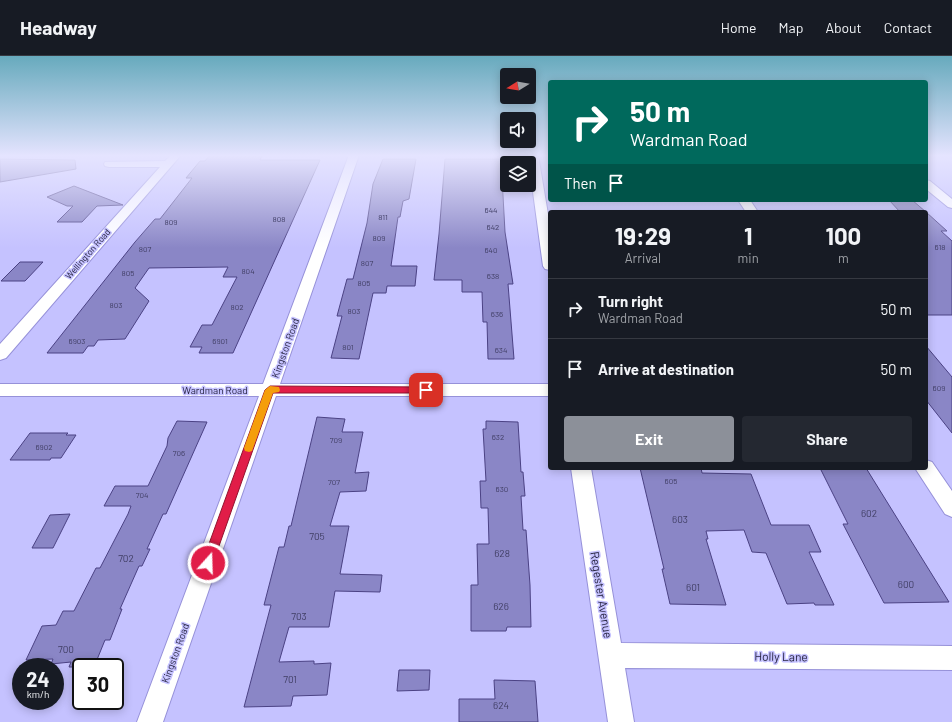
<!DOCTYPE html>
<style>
:root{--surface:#171b24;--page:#242831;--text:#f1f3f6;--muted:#9ea1a6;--line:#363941;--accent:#8c9099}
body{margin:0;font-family:Barlow,sans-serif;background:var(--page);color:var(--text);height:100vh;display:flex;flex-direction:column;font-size:15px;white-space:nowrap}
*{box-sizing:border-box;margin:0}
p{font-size:13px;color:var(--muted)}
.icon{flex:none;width:22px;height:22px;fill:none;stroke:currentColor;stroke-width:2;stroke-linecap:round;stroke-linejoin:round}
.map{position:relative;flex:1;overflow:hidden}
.details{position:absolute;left:548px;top:154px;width:380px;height:260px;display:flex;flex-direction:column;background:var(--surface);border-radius:4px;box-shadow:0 2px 10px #0003}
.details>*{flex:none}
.top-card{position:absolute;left:548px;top:24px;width:380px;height:122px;border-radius:4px;box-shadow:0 2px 10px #0003;background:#00695c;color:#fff;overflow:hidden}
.needle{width:26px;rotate:259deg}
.fabs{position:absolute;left:500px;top:12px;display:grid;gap:8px}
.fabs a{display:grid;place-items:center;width:36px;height:36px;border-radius:4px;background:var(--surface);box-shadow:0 2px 10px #0003;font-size:20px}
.speed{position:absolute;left:12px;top:602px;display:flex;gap:8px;font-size:20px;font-weight:700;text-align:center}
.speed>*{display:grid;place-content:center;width:52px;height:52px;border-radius:50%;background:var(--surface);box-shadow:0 2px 10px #0003;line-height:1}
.speed small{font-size:10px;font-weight:400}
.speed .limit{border:2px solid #111;border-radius:6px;background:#fff;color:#111}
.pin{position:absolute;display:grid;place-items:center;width:34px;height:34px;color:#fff;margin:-17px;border-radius:8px;box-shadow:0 2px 6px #0006}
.me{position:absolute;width:44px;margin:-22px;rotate:20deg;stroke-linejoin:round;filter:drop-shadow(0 0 3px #0008)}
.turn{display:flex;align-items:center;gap:14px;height:84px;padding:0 16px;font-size:18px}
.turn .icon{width:52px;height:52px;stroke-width:2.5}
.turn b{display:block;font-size:28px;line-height:34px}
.then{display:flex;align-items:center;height:38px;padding:0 16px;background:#0003;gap:8px;font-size:15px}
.eta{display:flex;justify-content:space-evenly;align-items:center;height:68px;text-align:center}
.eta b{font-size:24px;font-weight:700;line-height:28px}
.primary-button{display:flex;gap:8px;margin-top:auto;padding:8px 16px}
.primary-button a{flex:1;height:46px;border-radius:4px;background:var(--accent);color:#fff;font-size:16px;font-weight:700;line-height:46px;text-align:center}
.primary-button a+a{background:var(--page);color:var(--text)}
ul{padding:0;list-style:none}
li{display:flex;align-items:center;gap:12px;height:60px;padding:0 16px;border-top:1px solid var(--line)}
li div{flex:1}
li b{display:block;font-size:15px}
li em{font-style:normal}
header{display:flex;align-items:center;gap:24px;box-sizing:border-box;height:56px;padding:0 20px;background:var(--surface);border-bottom:1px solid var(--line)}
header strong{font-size:19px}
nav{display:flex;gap:22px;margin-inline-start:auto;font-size:14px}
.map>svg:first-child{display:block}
</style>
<header>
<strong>Headway</strong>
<nav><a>Home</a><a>Map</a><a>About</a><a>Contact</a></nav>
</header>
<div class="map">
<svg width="952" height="666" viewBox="0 0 952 666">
<rect width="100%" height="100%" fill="#c5c2ff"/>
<path fill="#8a86c6" stroke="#4b4284" d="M209 100H262L260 104H320L233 297H199L202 291H190L202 269H212L237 221H223L228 211 149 212 135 232 149 245 125 283 98 284 94 290H88L83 297H47L135 186 155 163H160L192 122H186L200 105H205Z
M0 103 75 104 76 113 0 126Z
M383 103H416L409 143 403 145 400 161H398L391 210H417L415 230H387L386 237H373L359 303 331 302 342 260H337L347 223H353L367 167 373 128Z
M445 103H501L505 176 513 228H508L514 303H488L487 266H483L482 236H462V224H434L439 178Z
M74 130 123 149 97 150 82 166H57L73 150H67L47 141Z
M889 144H912L926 156H900Z
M926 156 947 175H941L952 185V259H926Z
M20 206H43L25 225H1Z
M926 290 952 321V377L926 344Z
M317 361 345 363 342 376H363L355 417 369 416 366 435 340 436 330 470H349L340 518 382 519 380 536 335 535 329 571H289L279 606 314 605V608L331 607 327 639 293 640 291 650 244 651 271 549H264L279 491H284L289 470H291Z
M177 365 207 366 166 458H163L147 493H150L142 510H139L120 553H122L110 584H105L94 611H69L71 606 51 608 53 603 26 604 42 570 56 569 63 555H74L96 512H100L128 458 131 450H104L115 430H148L167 390 168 382Z
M486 365 518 366 521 416H523L525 440H521L523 474H526L530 529 531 571H507L506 575H471V529H478L477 488H489L488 452H481L480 425H486L483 373H486Z
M30 377H68L66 379H76L61 402H51L50 404H10Z
M640 412H701L702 417 751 418 771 469H809L821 496H809L834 549H815L814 547 787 548 766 497 752 496 744 474 706 475 708 483H706L726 549 670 548 662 513H664Z
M820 412H866L949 546 884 547 843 468H848Z
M70 458 53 492H32L50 459Z
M399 614H430L429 634 397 635Z
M494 624 535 625 538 666H459V643H495Z"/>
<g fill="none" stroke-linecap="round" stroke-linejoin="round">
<defs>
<path id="minor" d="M171 99H181L6 302 0 304V288L160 111H109L105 110 104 108 105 106 165 105Z
M349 99H359L280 328H550V340H276L163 666H137L259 340H0V328H263Z
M528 99H538L550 170V214L545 213 543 210Z
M926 124 930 125 952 143V152L948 151 926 133Z
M738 144H750L758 156H746Z
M926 404 932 406 952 435V461L945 458 915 412H926Z
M571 412H591L621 587 952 590V614L625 612 634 666H608Z"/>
</defs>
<use href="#minor" stroke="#9691d9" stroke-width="2"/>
<use href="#minor" fill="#fff" fill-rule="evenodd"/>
</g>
<linearGradient id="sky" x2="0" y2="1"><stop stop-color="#67aabd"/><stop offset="0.52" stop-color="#e5e4ff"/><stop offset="1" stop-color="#e5e4ff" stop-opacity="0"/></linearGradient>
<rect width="952" height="192" fill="url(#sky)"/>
<path fill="#e11d48" stroke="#92132f" d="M270 330 426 331 430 334 426 337H273L213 507 212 511 208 513 203 511 202 507 265 334Z"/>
<path fill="#f59e0b" d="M270 330 279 331 280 334 279 336 273 337 252 395 249 396 245 395 244 392 265 334Z"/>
<g text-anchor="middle" stroke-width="3" stroke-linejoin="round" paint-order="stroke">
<g font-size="8" fill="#403e64">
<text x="491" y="157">644</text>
<text x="383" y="164">811</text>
<text x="279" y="166">808</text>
<text x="171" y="169">809</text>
<text x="493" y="174">642</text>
<text x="379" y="185">809</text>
<text x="940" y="194">618</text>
<text x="145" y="196">807</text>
<text x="491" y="197">640</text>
<text x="367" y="210">807</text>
<text x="248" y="218">804</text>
<text x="128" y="220">805</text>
<text x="493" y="223">638</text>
<text x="364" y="230">805</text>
<text x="116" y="252">803</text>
<text x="237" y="254">802</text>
<text x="354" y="258">803</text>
<text x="497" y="261">636</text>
<text x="77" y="288">6903</text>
<text x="220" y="288">6901</text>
<text x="348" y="294">801</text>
<text x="501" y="297">634</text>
<text x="939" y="335">609</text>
<text x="498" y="384">632</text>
<text x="336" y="387">709</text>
<text x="44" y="394">6902</text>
<text x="179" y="400">706</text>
<text x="671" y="428">605</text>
<text x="334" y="429">707</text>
<text x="502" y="436">630</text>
<text x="142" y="442">704</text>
</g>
<g font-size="9" fill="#282643" stroke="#c5c2ff">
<text transform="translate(88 198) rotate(-49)" y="3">Wellington Road</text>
</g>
<g font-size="10" fill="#282643" stroke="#c5c2ff">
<text transform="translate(285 292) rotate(-70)" y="4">Kingston Road</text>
<text x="215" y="338">Wardman Road</text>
<text transform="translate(175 597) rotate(-70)" y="4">Kingston Road</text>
</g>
<g font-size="10" fill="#403e64">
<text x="869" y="461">602</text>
<text x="680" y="467">603</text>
<text x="317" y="484">705</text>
<text x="502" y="501">628</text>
<text x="126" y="506">702</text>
<text x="906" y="532">600</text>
<text x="693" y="535">601</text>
<text x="501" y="554">626</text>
<text x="299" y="564">703</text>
<text x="66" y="597">700</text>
<text x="290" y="627">701</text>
<text x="501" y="653">624</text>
</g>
<g font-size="12" fill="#282643" stroke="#c5c2ff">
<text transform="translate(601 539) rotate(81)" y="4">Regester Avenue</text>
<text transform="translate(781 601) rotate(1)" y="4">Holly Lane</text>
</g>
</g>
</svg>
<div class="fabs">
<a><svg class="needle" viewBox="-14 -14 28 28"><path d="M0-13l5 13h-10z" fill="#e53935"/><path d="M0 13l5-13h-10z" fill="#9ea1a6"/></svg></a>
<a><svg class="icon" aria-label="sound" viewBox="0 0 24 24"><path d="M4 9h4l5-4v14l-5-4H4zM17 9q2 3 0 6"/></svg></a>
<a><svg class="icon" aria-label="layers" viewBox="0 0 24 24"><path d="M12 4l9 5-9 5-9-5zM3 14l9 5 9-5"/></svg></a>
</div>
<div class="speed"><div>24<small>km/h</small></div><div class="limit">30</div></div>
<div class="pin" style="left:426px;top:334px;background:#d93025"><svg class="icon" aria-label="arrive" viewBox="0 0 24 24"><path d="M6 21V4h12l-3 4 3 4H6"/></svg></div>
<svg class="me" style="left:208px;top:507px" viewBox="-20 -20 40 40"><circle r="17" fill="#e11d48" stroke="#fff" stroke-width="3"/><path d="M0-11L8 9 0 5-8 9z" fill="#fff"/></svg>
<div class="top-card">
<div class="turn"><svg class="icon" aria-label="right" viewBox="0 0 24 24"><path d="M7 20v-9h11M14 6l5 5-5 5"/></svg><div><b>50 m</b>Wardman Road</div></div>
<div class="then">Then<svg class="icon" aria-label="arrive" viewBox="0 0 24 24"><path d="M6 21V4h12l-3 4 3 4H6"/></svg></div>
</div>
<section class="details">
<div class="eta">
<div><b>19:29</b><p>Arrival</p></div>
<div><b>1</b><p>min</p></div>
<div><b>100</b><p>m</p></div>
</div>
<ul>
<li><svg class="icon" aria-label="right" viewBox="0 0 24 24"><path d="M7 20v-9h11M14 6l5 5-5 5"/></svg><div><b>Turn right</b><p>Wardman Road</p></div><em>50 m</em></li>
<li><svg class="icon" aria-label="arrive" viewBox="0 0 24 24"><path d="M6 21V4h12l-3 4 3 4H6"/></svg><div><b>Arrive at destination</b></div><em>50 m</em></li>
</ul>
<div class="primary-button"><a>Exit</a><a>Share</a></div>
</section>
</div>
